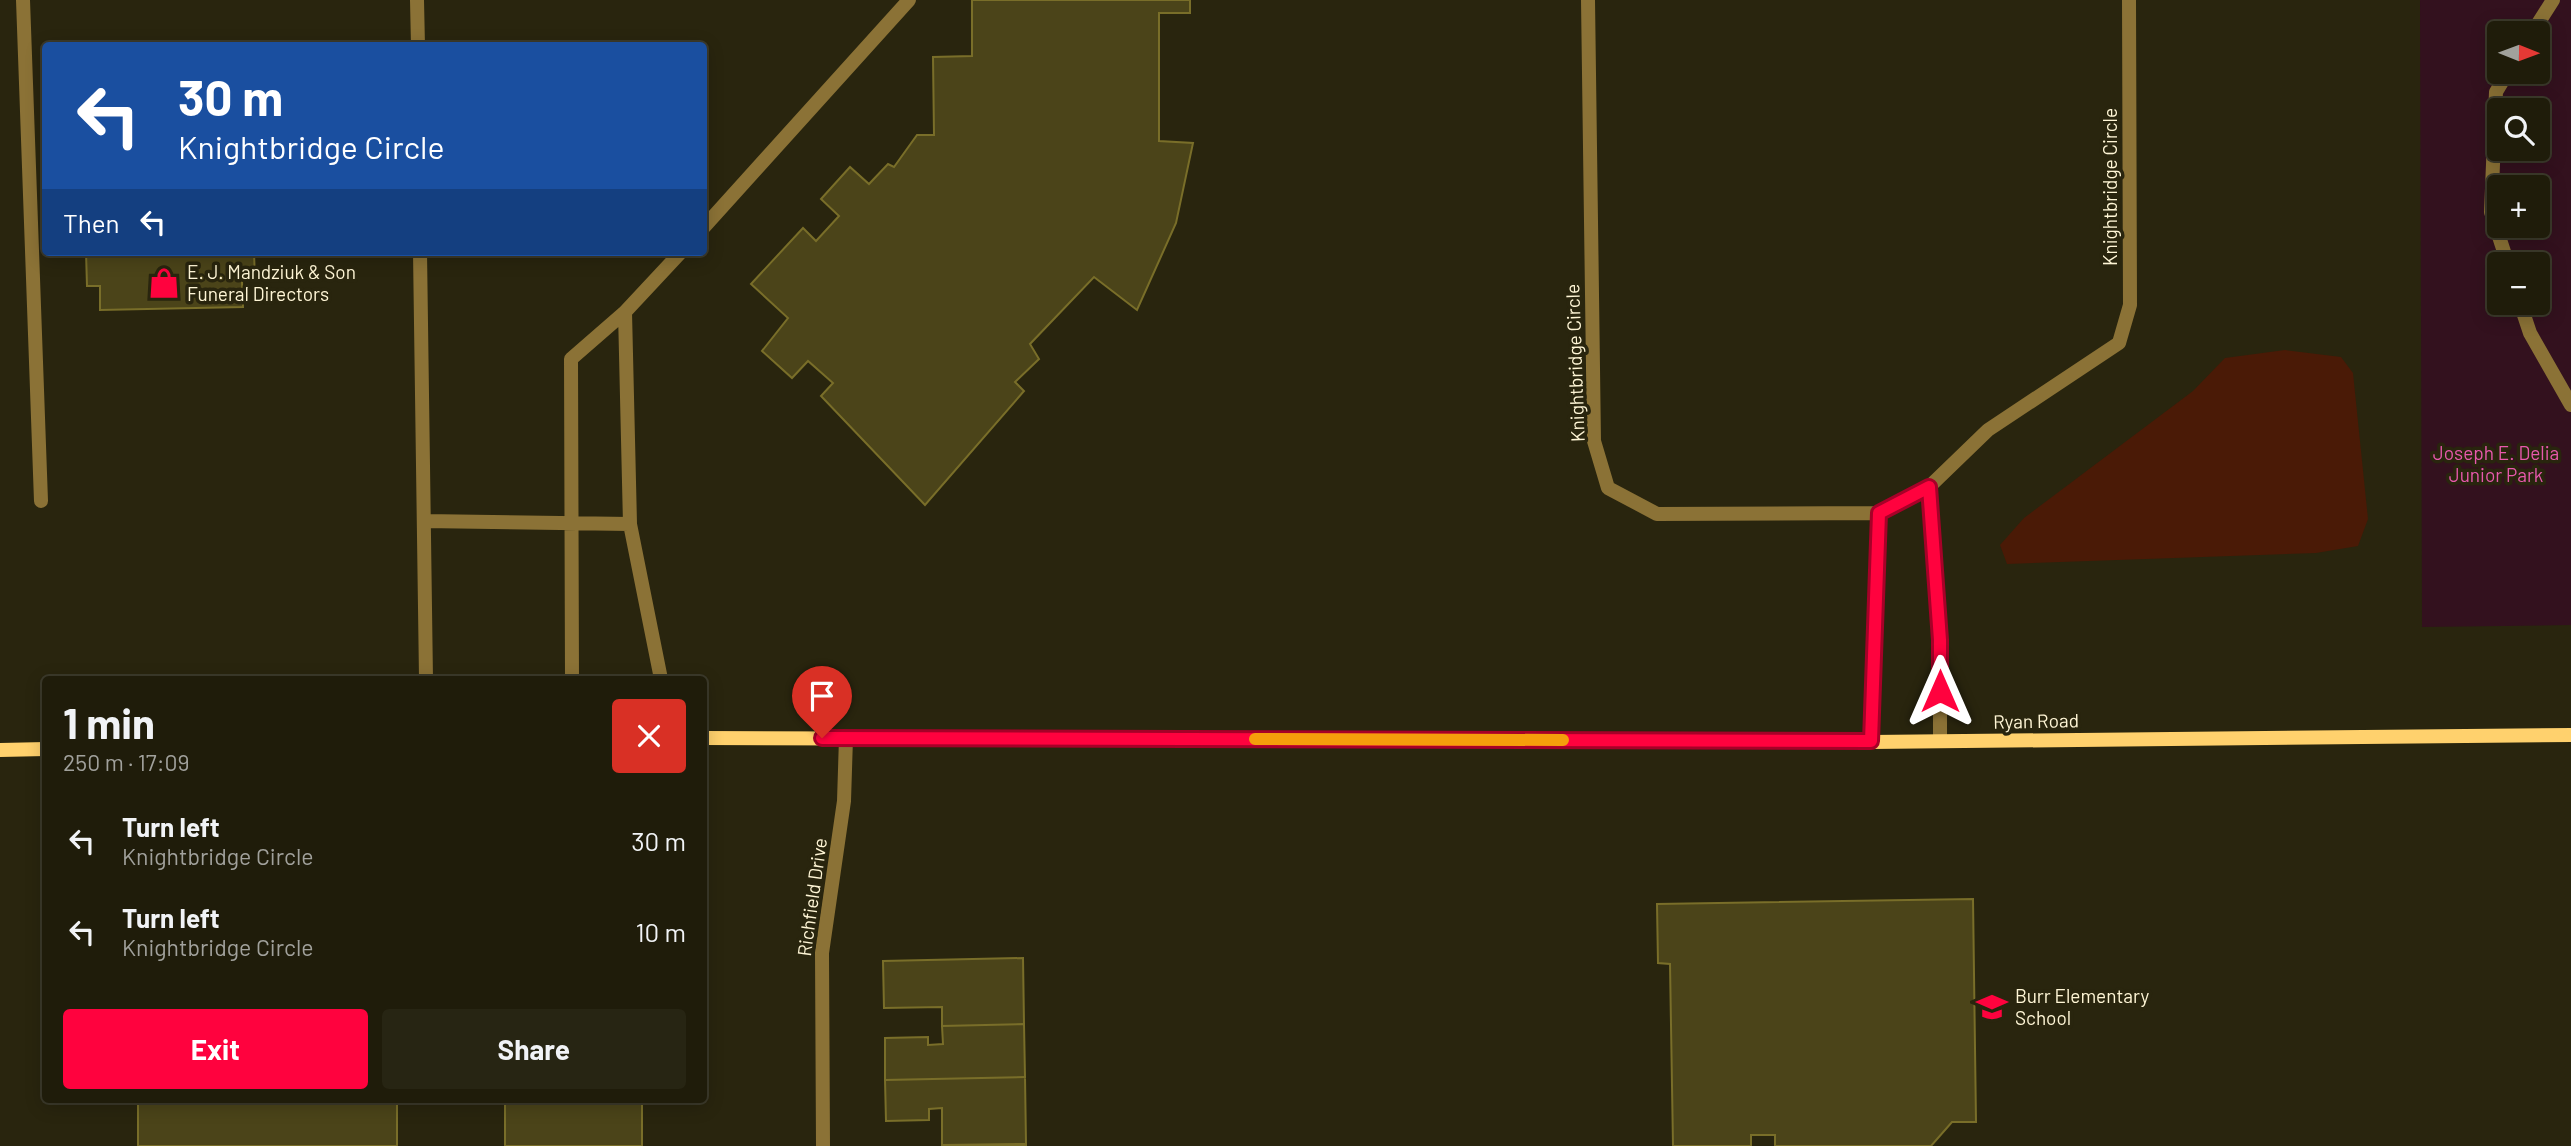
<!DOCTYPE html>
<meta charset="utf-8">
<style>
:root{--surface:#1f1c0a;--page:#272513;--text:#f1f3f6;--muted:#a1a19c;--line:#3c3a2b;--accent:#ff023e}
body{margin:0;font-family:Barlow,sans-serif;background:var(--page);color:var(--text);height:100vh;display:flex;flex-direction:column;font-size:26px;white-space:nowrap}
*{box-sizing:border-box;margin:0}
p{font-size:23px;color:var(--muted)}
.icon{flex:none;width:38px;height:38px;fill:none;stroke:currentColor;stroke-width:2;stroke-linecap:round;stroke-linejoin:round}
.map{position:relative;flex:1;overflow:hidden}
.side{position:absolute;left:42px;top:676px;width:665px;height:427px;display:flex;flex-direction:column;background:var(--surface);border-radius:7px;box-shadow:0 4px 18px #0003,0 0 0 2px var(--line)}
.side>*{flex:none}
.top-card{position:absolute;left:42px;top:42px;width:665px;height:214px;border-radius:7px;box-shadow:0 4px 18px #0003,0 0 0 2px var(--line);background:#1a4fa0;color:#fff;overflow:hidden}
.needle{width:46px;rotate:91deg}
.fabs{position:absolute;left:2487px;top:21px;display:grid;gap:14px}
.fabs a{display:grid;place-items:center;width:63px;height:63px;border-radius:7px;background:var(--surface);box-shadow:0 4px 18px #0003,0 0 0 2px var(--line);font-size:35px}
.pin{position:absolute;display:grid;place-items:center;width:60px;height:60px;color:#fff;margin:-72px -30px;border-radius:50% 50% 50% 0;rotate:-45deg;box-shadow:0 0 7px #0007}
.pin .icon{rotate:45deg}
.me{position:absolute;width:77px;margin:-38px;rotate:0deg;stroke-linejoin:round;filter:drop-shadow(0 0 5px #0008)}
.turn{display:flex;align-items:center;gap:24px;height:147px;padding:0 21px;font-size:32px}
.turn .icon{width:91px;height:91px;stroke-width:2.5}
.turn b{display:block;font-size:49px;line-height:60px}
.then{display:flex;align-items:center;height:66px;padding:0 21px;background:#0003;gap:14px;font-size:26px}
.round{display:grid;place-items:center;flex:none;width:74px;height:74px;border-radius:7px;background:var(--page)}
.summary{display:flex;align-items:center;justify-content:space-between;height:119px;padding:0 21px}
h1{font-size:42px;font-weight:700;line-height:52px}
.button{display:flex;gap:14px;margin-top:auto;padding:14px 21px}
.button a{flex:1;height:80px;border-radius:7px;background:var(--accent);color:#fff;font-size:28px;font-weight:700;line-height:80px;text-align:center}
.button a+a{background:var(--page);color:var(--text)}
ul{padding:0;list-style:none}
li{display:flex;align-items:center;gap:21px;height:91px;padding:0 21px}
li div{flex:1}
li b{display:block;font-size:26px}
li em{font-style:normal}
.map>svg:first-child{display:block}
</style>
<div class="map">
<svg width="2571" height="1146" viewBox="0 0 2571 1146">
<rect width="100%" height="100%" fill="#29250e"/>
<path fill="#33111e" fill-rule="evenodd" d="M2420 0H2571V625L2422 627ZM2499 33H2538V72H2499ZM2499 110H2538V149H2499ZM2499 187H2538V226H2499ZM2499 264H2538V303H2499Z"/>
<path fill="#4a1a06" d="M2285 350 2341 357 2353 373 2368 519 2358 546 2316 553 2007 564 2000 545 2024 518 2193 391 2225 358Z"/>
<path fill="#4b4419" stroke="#796e29" stroke-width="2" d="M972 0H1190V13H1159V141L1193 143 1176 223 1137 310 1094 277 1030 344 1039 359 1015 382 1024 391 925 505 821 396 833 383 808 361 792 378 762 351 788 318 751 284 803 228 816 241 839 216 821 199 850 167 869 184 888 164 894 167 917 135H934L933 57 972 56Z
M86 252H254L255 281H242L243 307 100 310V286H87Z
M1973 899 1976 1122H1952L1931 1146H1775V1135H1751V1146H1673L1670 964 1658 963 1657 904Z
M1023 958 1024 1024 942 1026V1007L884 1008 883 961Z
M1024 1024 1025 1077 885 1080V1038L928 1037V1045L943 1044 942 1026Z
M1025 1077 1026 1144 942 1145V1108L929 1109V1120L886 1121 885 1080Z
M138 1099H397V1146H138Z
M505 1099H642V1146H505Z
M1026 1144V1146L942 1145Z"/>
<g fill="none" stroke-linecap="round" stroke-linejoin="round">
<path stroke="#8b7236" stroke-width="14" d="M23 0 41 501
M417 0 418 46
M2532 33 2553 0
M704 227 909 0
M420 252 426 679
M2508 264 2491 212 2496 92 2508 72
M2520 303 2530 333 2571 405
M625 312 630 524 661 679
M424 521 630 524
M572 679 571 359 625 312 681 252"/>
<path stroke="#8b7236" stroke-width="14" d="M1588 0 1594 441 1608 488 1657 514 1879 513 1929 487 1988 430 2119 343 2130 305 2129 0
M1929 487 1940 640V741
M1871 742 1879 513
M823 1146 822 953 844 801 846 738"/>
<path stroke="#ffd16d" stroke-width="14" d="M704 738 1871 742 2571 735
M0 750 46 749"/>
</g>
<g fill="none" stroke-linecap="round" stroke-linejoin="round">
<defs>
<path id="route" d="M822 738 1871 741 1879 513 1929 487 1940 640V691"/>
</defs>
<use href="#route" stroke="#a60128" stroke-width="18"/>
<use href="#route" stroke="#ff023e" stroke-width="12"/>
<path stroke="#f59e0b" stroke-width="12" d="M1255 739 1563 740"/>
</g>
<defs>
<symbol id="shop-bare" viewBox="-9 -9 18 18"><path d="M-5-2.5h2.3a2.7 3.5 0 0 1 5.4 0H5L5.5 6h-11ZM-1.5-2.5h3a1.5 2.3 0 0 0-3 0Z" fill="#ff023e" stroke="#29250e" stroke-width="2.5" paint-order="stroke"/></symbol>
<symbol id="school-bare" viewBox="-9 -9 18 18"><path d="M0-5L7-2L0 1L-7-2ZM-4 1L0 2.5L4 1V4Q0 6-4 4Z" fill="#ff023e" stroke="#29250e" stroke-width="2.5" paint-order="stroke"/></symbol>
</defs>
<g fill-rule="evenodd">
<use href="#shop-bare" x="142" y="261" width="44" height="44"/>
<use href="#school-bare" x="1970" y="985" width="44" height="44"/>
</g>
<g text-anchor="middle" stroke-width="7" stroke-linejoin="round" paint-order="stroke">
<g font-size="19" fill="#fff6d6" stroke="#29250e">
<text transform="translate(2110 187) rotate(-90)" y="7">Knightbridge Circle</text>
<text transform="translate(1575 363) rotate(-92)" y="7">Knightbridge Circle</text>
<text transform="translate(2036 721) rotate(-1)" y="7">Ryan Road</text>
<text transform="translate(812 897) rotate(-82)" y="7">Richfield Drive</text>
</g>
<g font-size="19" fill="#fff6d6" stroke="#29250e" text-anchor="start">
<text x="187" y="279">E. J. Mandziuk &amp; Son<tspan x="187" dy="22">Funeral Directors</tspan></text>
<text x="2015" y="1003">Burr Elementary<tspan x="2015" dy="22">School</tspan></text>
</g>
<g font-size="19" fill="#e859ad" stroke="#29250e">
<text x="2496" y="460">Joseph E. Delia<tspan x="2496" dy="22">Junior Park</tspan></text>
</g>
</g>
</svg>
<div class="fabs">
<a><svg class="needle" viewBox="-14 -14 28 28"><path d="M0-13l5 13h-10z" fill="#e53935"/><path d="M0 13l5-13h-10z" fill="#a1a19c"/></svg></a>
<a><svg class="icon" aria-label="search" viewBox="0 0 24 24"><circle cx="10" cy="10" r="6"/><path d="M15 15l6 6"/></svg></a>
<a>+</a>
<a>−</a>
</div>
<div class="pin" style="left:822px;top:738px;background:#d93025"><svg class="icon" aria-label="arrive" viewBox="0 0 24 24"><path d="M6 21V4h12l-3 4 3 4H6"/></svg></div>
<svg class="me" style="left:1940px;top:691px" viewBox="-20 -20 40 40"><path d="M0-17L14 15 0 8-14 15z" fill="#ff023e" stroke="#fff" stroke-width="4"/></svg>
<div class="top-card">
<div class="turn"><svg class="icon" aria-label="left" viewBox="0 0 24 24"><path d="M17 20v-9H6M10 6l-5 5 5 5"/></svg><div><b>30 m</b>Knightbridge Circle</div></div>
<div class="then">Then<svg class="icon" aria-label="left" viewBox="0 0 24 24"><path d="M17 20v-9H6M10 6l-5 5 5 5"/></svg></div>
</div>
<section class="side">
<div class="summary"><div><h1>1 min</h1><p>250 m · 17:09</p></div><a class="round" style="background:#d93025;color:#fff"><svg class="icon" aria-label="close" viewBox="0 0 24 24"><path d="M6 6l12 12M18 6L6 18"/></svg></a></div>
<ul>
<li><svg class="icon" aria-label="left" viewBox="0 0 24 24"><path d="M17 20v-9H6M10 6l-5 5 5 5"/></svg><div><b>Turn left</b><p>Knightbridge Circle</p></div><em>30 m</em></li>
<li><svg class="icon" aria-label="left" viewBox="0 0 24 24"><path d="M17 20v-9H6M10 6l-5 5 5 5"/></svg><div><b>Turn left</b><p>Knightbridge Circle</p></div><em>10 m</em></li>
</ul>
<div class="button"><a>Exit</a><a>Share</a></div>
</section>
</div>
